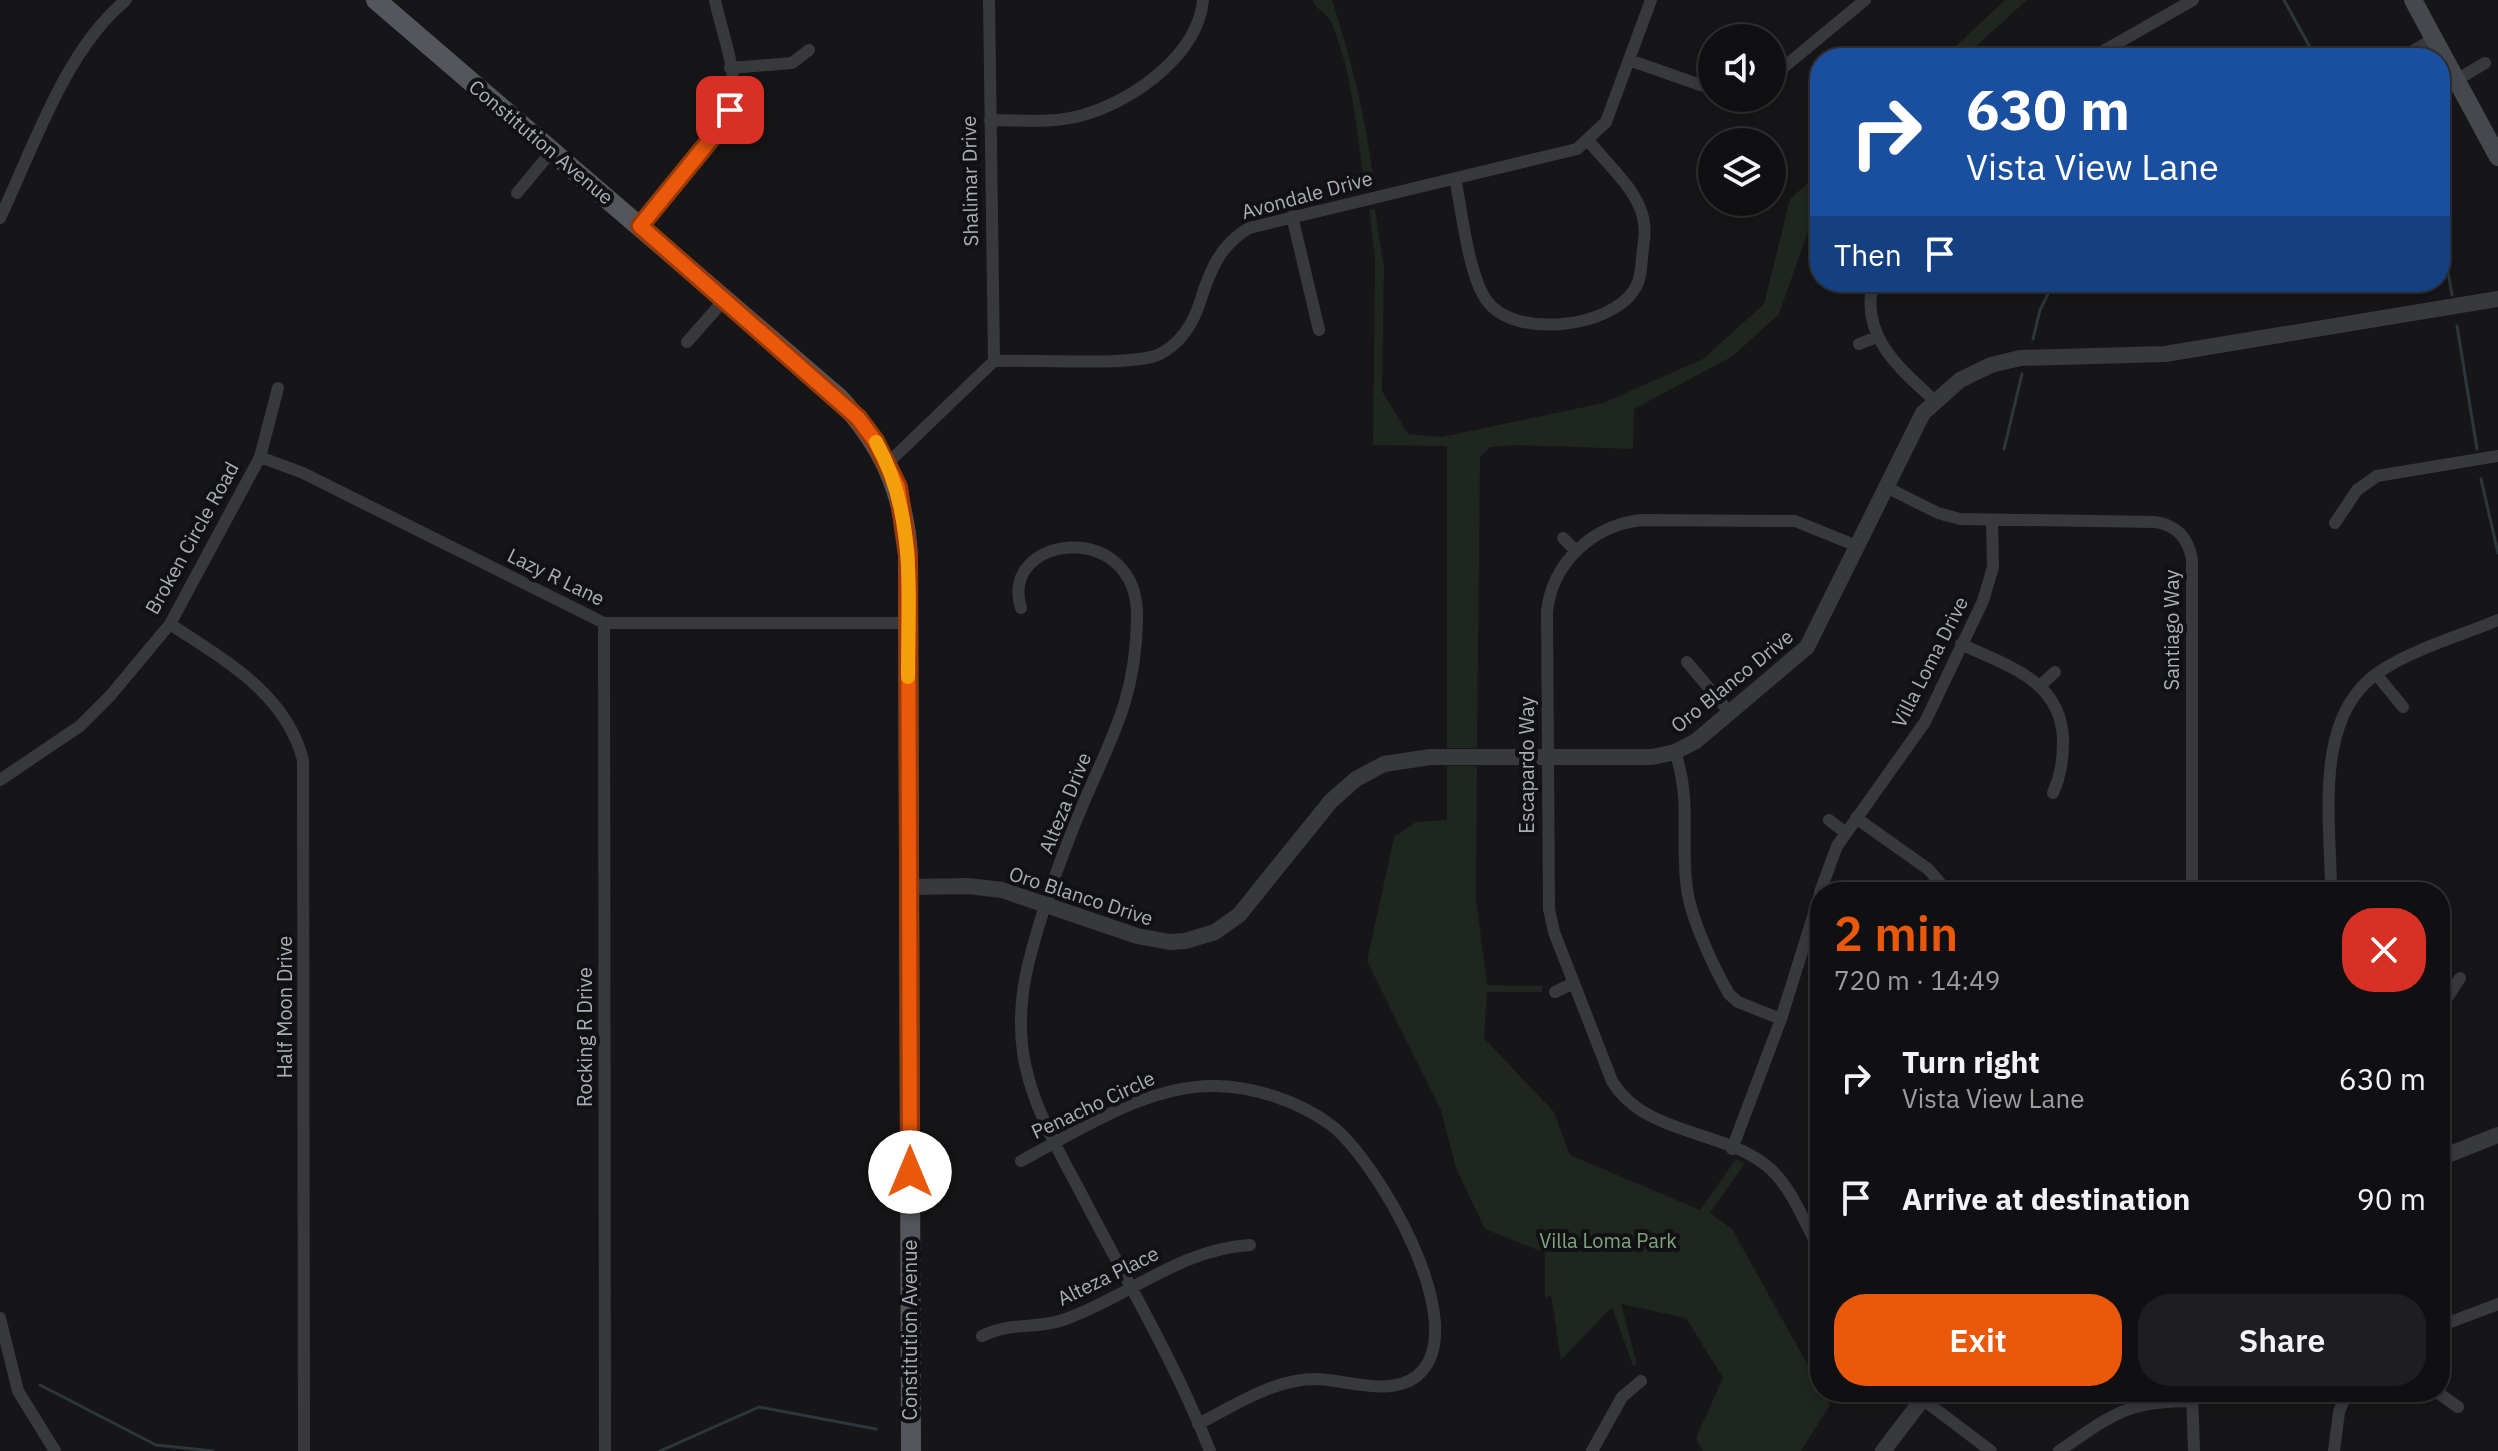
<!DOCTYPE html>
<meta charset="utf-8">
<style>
:root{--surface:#101012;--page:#1e1e20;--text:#f1f3f6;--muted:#9c9d9f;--line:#303032;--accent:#ea580c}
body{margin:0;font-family:"IBM Plex Sans",sans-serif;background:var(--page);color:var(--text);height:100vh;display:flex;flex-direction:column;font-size:30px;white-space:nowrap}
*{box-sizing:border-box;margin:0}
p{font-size:26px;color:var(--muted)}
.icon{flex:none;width:44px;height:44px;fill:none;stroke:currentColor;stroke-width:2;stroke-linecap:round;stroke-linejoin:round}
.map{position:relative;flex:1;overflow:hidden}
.details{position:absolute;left:1810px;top:882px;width:640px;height:520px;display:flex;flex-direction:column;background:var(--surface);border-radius:32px;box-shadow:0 4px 12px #0003,0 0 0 2px var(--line)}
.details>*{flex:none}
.top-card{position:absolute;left:1810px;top:48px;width:640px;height:244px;border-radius:32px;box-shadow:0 4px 12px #0003,0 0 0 2px var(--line);background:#1a4fa0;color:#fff;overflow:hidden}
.controls{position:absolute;left:1698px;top:24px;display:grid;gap:16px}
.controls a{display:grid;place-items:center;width:88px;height:88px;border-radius:50%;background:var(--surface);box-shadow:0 4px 12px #0003,0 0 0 2px var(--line);font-size:40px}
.pin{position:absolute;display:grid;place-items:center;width:68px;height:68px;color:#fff;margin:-34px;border-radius:16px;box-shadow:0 4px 12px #0006}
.me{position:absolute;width:88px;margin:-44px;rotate:0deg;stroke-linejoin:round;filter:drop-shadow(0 0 6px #0008)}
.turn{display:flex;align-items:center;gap:28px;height:168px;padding:0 24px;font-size:36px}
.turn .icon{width:104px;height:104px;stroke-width:2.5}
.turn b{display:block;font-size:56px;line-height:68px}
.then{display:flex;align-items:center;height:76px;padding:0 24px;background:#0003;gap:16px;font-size:30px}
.round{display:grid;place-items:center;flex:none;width:84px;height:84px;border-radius:32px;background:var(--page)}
.headline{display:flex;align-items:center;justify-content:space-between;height:136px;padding:0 24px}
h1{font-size:48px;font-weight:600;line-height:60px;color:var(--accent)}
.cta{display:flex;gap:16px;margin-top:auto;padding:16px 24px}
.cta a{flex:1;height:92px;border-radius:32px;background:var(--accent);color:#fff;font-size:32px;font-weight:600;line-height:92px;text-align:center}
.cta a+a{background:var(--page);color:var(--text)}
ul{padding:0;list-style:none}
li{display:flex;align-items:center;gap:24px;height:120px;padding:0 24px}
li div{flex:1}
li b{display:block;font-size:30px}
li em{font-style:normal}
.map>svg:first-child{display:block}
</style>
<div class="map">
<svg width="2498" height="1451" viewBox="0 0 2498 1451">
<rect width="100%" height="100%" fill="#161618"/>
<path fill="#1e261f" d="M1313 0H1332C1352 62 1367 121 1374 186L1365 189C1357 133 1353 76 1332 24 1328 13 1316 11 1313 0Z
M2005 0H2027L1963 58H1943Z
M1820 172V213L1807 234 1779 314 1733 356 1634 409 1633 449 1517 445 1490 447 1480 457 1477 748H1447V446L1373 445 1375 259 1369 210 1375 209 1384 267 1382 391 1408 434 1442 437 1603 403 1703 359 1764 304 1790 199Z
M1447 766H1477L1476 898 1487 985 1542 986V992H1487L1484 1038 1554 1112 1570 1155 1700 1210 1736 1159 1745 1163 1710 1213 1732 1229 1830 1405 1801 1451H1703L1696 1438 1723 1378 1686 1318 1621 1304 1637 1364 1633 1366 1612 1307 1561 1360 1551 1295 1545 1298V1253L1485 1229 1456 1168 1441 1110 1367 961 1394 837 1416 822 1447 820Z"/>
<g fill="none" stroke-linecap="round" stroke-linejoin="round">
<path stroke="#2c373c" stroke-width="3" d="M2284 0 2316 58
M2440 225 2452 295
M2457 326 2477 449
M2033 339 2040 310 2049 292 2093 282
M2004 449 2022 374
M2481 479 2498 553
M40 1385 156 1445 213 1451
M660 1451 759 1407 876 1429"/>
<path stroke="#37393d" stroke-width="12" d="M989 0 994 361
M2091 58 2193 0
M2401 58 2435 38
M1629 60 1712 89
M730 68 792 63 809 50
M1772 77 1865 0
M2458 79 2485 63
M990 120C1020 120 1053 124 1083 115 1133 101 1198 55 1203 0
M1455 178C1462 211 1468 275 1487 301 1515 339 1610 328 1634 290 1642 279 1641 263 1643 249 1645 235 1646 222 1640 208 1630 183 1604 161 1588 140
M517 193 552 151
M1292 216 1319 330
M0 218C34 147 65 50 126 0
M640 226C663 198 729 130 733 97 736 66 721 30 715 0
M1873 282C1860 336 1898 367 1934 400
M687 342 725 299
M1859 344 1877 337
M260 457 303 473 604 623H908
M888 463 994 361C1030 359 1133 367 1160 354 1181 343 1193 324 1200 302 1210 270 1220 245 1249 228L1577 149 1606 122 1651 0
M1886 487 1938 513 1960 519 2155 522C2177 525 2188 538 2192 559V892
M2335 523 2357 490 2377 476 2498 456
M1563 538 1576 551
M1021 608C998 534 1140 517 1137 619 1136 693 1115 731 1086 797 1064 848 1038 920 1026 974 1020 1004 1019 1035 1025 1064 1035 1112 1061 1155 1083 1197 1126 1280 1176 1364 1210 1451
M604 623 605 1451
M170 624C224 660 286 693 303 760L304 1451
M1961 644C2007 666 2061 680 2063 739 2063 760 2061 775 2053 793
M1687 662 1730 713
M2376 674 2403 707
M2041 685 2055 672
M1675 752C1692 801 1680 841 1687 889 1691 919 1714 968 1729 994L1738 1002 1781 1019
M0 780 80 726 110 696 170 624 260 457 278 388
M1856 818 1928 869 1948 892
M1829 820 1846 833
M1820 892 1837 846 1925 722 1983 601 1993 567 1992 520
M2331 892C2331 822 2312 717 2379 672 2413 649 2460 636 2498 620
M1555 992 1574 983
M2440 1001 2447 998 2460 978
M1732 1149 1781 1019 1820 894
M1021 1161C1080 1130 1148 1084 1217 1086 1256 1087 1300 1102 1331 1125 1376 1159 1476 1328 1417 1376 1391 1397 1347 1380 1316 1379 1273 1379 1236 1405 1198 1424
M1820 1250C1805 1224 1791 1185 1767 1166 1721 1129 1644 1135 1612 1081L1554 932 1549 909 1547 611C1553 562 1592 526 1641 520L1795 521 1857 546
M0 1318 18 1391 55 1451
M2440 1326 2498 1304
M982 1336C1013 1321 1036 1330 1066 1319 1129 1296 1181 1249 1250 1245
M1913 1392 1991 1451
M2192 1392 2194 1451
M2437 1392 2458 1407
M1592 1451 1622 1397 1641 1381
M2059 1451C2114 1414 2125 1401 2194 1401
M2334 1451 2339 1412 2347 1392"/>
<path stroke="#37393d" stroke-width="16" d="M909 887 968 886 1002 890 1137 936 1170 942 1185 941 1215 932 1239 915 1331 801 1356 779 1384 764 1430 757H1652L1675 752 1696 741 1807 647 1923 413 1960 380 1991 365 2020 358 2165 354 2498 299
M2440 1158 2498 1135
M1883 1451 1928 1392"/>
<path stroke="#45484d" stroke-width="18" d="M2413 0 2498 157"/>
<path stroke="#53565c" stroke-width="20" d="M376 0 839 398C883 445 904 491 908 555L911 1451"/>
</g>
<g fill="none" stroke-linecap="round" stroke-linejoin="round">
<defs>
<path id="route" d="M730 110 719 129 640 226 858 418 875 441 898 487 908 555 910 1172"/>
</defs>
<use href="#route" stroke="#983908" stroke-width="20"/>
<use href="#route" stroke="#ea580c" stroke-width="14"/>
<path stroke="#f59e0b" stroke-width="14" d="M876 442C917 515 908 596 908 677"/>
</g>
<g text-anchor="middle" stroke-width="8" stroke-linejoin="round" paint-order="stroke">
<g font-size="20" fill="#a8afb8" stroke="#111113">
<text transform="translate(541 142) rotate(40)" y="7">Constitution Avenue</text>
<text transform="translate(970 181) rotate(-91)" y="7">Shalimar Drive</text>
<text transform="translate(1307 195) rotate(-15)" y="7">Avondale Drive</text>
<text transform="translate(192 538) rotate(-61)" y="7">Broken Circle Road</text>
<text transform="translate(556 577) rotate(26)" y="7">Lazy R Lane</text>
<text transform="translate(2172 630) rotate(-90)" y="7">Santiago Way</text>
<text transform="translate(1930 662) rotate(-63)" y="7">Villa Loma Drive</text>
<text transform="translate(1732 681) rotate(-39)" y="7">Oro Blanco Drive</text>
<text transform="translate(1527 765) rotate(-90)" y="7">Escapardo Way</text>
<text transform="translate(1065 803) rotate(-68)" y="7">Alteza Drive</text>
<text transform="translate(1081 896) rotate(18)" y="7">Oro Blanco Drive</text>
<text transform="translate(285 1007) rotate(-90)" y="7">Half Moon Drive</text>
<text transform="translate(585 1037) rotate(-90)" y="7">Rocking R Drive</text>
<text transform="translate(1093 1105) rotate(-25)" y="7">Penacho Circle</text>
<text transform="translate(1108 1276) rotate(-26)" y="7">Alteza Place</text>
<text transform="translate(910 1330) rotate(-90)" y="7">Constitution Avenue</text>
</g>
<g font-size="20" fill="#80a37f" stroke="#111113">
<text x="1608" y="1248">Villa Loma Park</text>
</g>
</g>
</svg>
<div class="controls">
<a><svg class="icon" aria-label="sound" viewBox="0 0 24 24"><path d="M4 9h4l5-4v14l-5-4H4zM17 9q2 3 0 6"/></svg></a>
<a><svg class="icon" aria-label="layers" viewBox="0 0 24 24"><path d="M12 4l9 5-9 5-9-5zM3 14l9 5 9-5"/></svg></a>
</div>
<div class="pin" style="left:730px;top:110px;background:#d93025"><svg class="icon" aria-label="arrive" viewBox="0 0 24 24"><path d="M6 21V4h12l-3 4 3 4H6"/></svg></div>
<svg class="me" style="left:910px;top:1172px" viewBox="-20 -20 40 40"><circle r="19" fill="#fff"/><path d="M0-13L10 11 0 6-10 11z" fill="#ea580c"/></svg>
<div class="top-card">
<div class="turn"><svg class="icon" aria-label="right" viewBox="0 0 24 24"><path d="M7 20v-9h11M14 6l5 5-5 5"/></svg><div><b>630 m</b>Vista View Lane</div></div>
<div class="then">Then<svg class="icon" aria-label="arrive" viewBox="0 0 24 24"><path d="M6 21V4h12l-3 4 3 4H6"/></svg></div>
</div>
<section class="details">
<div class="headline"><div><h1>2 min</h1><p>720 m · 14:49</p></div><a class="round" style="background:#d93025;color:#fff"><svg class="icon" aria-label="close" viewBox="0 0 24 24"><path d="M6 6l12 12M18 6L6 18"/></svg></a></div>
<ul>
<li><svg class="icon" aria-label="right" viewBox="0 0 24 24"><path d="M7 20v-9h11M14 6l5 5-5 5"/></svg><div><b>Turn right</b><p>Vista View Lane</p></div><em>630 m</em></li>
<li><svg class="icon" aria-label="arrive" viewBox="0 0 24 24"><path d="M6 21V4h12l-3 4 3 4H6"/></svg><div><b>Arrive at destination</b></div><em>90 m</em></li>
</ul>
<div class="cta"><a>Exit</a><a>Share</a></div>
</section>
</div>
